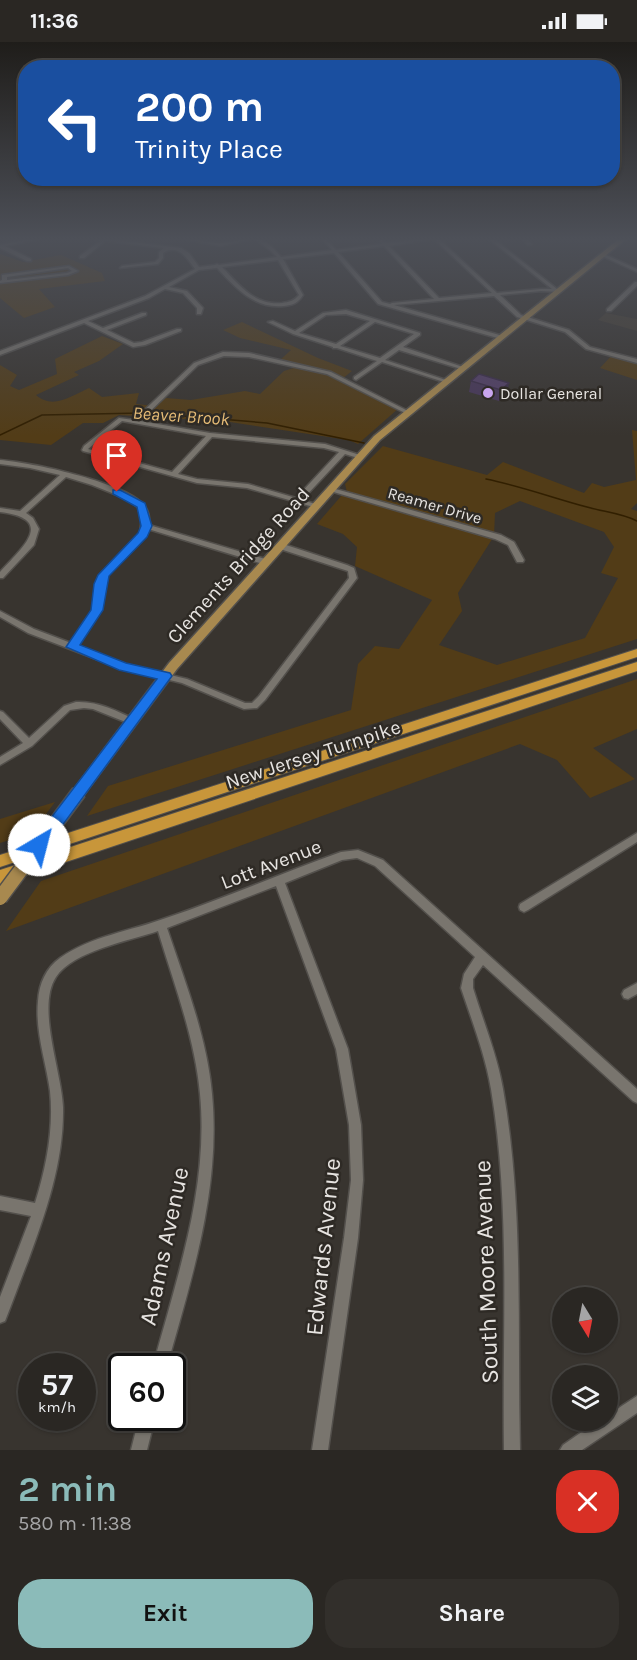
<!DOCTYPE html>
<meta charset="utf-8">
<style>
:root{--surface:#2a2723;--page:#322f2b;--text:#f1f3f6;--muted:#a5a5a6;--line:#464441;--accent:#8bbbb9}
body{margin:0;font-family:Karla,sans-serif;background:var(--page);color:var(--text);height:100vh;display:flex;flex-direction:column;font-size:22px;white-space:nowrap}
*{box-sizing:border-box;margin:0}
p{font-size:20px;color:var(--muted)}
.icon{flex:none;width:33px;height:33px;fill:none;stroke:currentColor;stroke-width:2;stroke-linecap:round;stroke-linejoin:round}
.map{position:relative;height:1408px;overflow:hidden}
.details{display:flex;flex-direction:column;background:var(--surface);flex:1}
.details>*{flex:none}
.hud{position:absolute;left:18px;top:18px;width:602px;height:126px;border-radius:24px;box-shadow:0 2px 4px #0004,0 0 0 2px var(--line);background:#1a4fa0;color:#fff;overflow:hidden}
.needle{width:39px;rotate:170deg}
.tools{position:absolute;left:552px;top:1245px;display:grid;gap:12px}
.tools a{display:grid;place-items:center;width:66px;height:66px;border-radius:50%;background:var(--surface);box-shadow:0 2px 4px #0004,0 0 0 2px var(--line);font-size:30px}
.speed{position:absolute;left:18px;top:1311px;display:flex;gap:12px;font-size:30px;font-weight:700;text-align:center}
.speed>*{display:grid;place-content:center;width:78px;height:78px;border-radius:50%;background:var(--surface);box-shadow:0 2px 4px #0004,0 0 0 2px var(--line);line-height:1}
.speed small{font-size:15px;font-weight:400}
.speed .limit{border:3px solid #111;border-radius:9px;background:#fff;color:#111}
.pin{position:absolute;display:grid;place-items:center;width:51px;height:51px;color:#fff;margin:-62px -26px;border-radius:50% 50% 50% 0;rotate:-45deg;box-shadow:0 0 6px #0007}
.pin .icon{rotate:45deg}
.me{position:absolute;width:66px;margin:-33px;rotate:37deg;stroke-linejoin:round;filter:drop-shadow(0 0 4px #0008)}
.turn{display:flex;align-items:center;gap:21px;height:126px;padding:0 18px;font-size:27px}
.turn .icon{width:78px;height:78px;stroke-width:2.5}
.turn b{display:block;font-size:42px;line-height:51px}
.round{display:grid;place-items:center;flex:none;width:63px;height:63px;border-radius:24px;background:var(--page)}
.overview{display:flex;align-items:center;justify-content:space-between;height:102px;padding:0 18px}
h1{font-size:36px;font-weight:700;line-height:45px;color:var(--accent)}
.action{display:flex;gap:12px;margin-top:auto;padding:12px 18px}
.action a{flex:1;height:69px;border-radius:24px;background:var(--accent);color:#111;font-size:24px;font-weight:700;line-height:69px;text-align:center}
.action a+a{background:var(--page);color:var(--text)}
.status{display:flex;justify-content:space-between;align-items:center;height:42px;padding:0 30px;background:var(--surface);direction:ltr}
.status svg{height:16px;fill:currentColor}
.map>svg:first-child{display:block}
</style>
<div class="status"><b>11:36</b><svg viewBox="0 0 49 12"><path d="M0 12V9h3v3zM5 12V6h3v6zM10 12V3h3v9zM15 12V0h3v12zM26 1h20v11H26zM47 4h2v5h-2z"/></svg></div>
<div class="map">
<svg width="637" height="1408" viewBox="0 0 637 1408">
<rect width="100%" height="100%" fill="#38342f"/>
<path fill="#453e33" d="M606 271 637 277V289L598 278Z"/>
<path fill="#523c17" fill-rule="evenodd" d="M0 212 23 220 61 213 102 231 105 239 39 247 55 265 24 276 0 256Z
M242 280 318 316 352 329 342 337 399 366 358 402 349 398 230 380 119 373 103 381H83L51 403 0 398V323L17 333 10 344 19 348 57 332 55 317 102 294 123 302 99 319 74 330 79 333 36 353C53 368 71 354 89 346L102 355 139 351 136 362 155 364 166 356 191 358 245 349 260 352 284 329 300 324 280 318 291 308 240 296 223 288Z
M613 312 637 320V338L600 326Z
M632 388 637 389V461L631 467 637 469V597L87 774 108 744 351 668 358 622 375 604 399 607 432 558 355 524 357 505 343 492 317 482 342 453 459 487 462 483 347 450 345 442 383 404 487 433 503 420 584 451 592 441 604 445 636 438ZM520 459 604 490 614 505 601 531 618 536 585 596 497 623 439 603 462 569 458 551 494 494 495 471Z
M637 637V687L593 706 635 737 590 756 557 718 520 702 6 889 41 839Z
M55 760 32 791 0 801V777Z"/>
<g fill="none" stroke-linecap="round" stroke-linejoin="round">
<path stroke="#311f00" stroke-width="1.5" d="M148 371 267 381 364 401
M0 393 42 373 142 371
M486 437C521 444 553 456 587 465 604 470 621 471 637 479"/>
<defs>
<path id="minor" d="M29 197H39L5 204 31 217V219H27L0 206V203Z
M94 197H108L181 206 189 211 199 225 215 223 217 222 219 223 277 215 270 208 255 197C266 197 274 207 281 215L332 208 322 197H326L336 208 382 202 380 199 382 198 387 201 419 197H432L389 204 439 256 492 251 434 197H439L497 251 541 247H552L489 197H494L557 247 562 249 560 250 541 249 500 253 521 273 569 288 590 305 637 317V321L586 307 565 290 517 275 494 254 394 263 503 294V296L501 297 378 262 334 211 283 217 303 253C298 261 293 263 284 264 254 267 236 246 217 226L199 228 169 245 187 249 203 266 201 272H197V266L183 251 165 247 149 256 88 279 103 286 142 271H146V273L107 288 134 301 142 300 177 287H181V289L145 303 133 305 84 281 0 313V309L145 254 195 227C187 216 178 201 163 211V216L158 222 120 226 122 224 155 220 159 216V210L164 206 105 199 84 216H80V214L100 199ZM384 204 434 257 392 261 390 262 382 260 338 210ZM278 218 299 253C294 259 289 260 282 261 255 264 239 243 222 225Z
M184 197C197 197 210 202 223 201 233 200 242 197 252 197L221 204Z
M522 197H527L532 202 528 203Z
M604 212 637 227V230L602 214Z
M69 224 78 229 68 233 0 241V239L2 238V233ZM68 226 72 229 67 231 7 238V235Z
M635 240H637V244L611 269H607V267Z
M346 268 420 291V293L403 305 466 326 461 327 399 308 385 318 449 339 444 340 382 320 356 338 354 337V335L377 319 337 306H333V305L293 292 268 280 273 279 295 289 323 271ZM346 272 370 279 336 302 299 291 326 273ZM375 280 414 292 380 316 340 304Z
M223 310 249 311 331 330 410 370 405 371 327 332 249 315 224 314 198 323 140 379 210 391 325 402 363 414V416L361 417 345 412 302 458 319 463V465L317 466 247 446 197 441 83 409 82 408 84 404 119 376 134 378 194 321ZM122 379 206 394 172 430 88 407ZM212 395 324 406 339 410 296 456 248 442 197 437 178 432Z
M0 418C33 421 119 439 142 461 148 467 150 474 149 483L269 518 270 520 269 522H263L148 487 145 494 107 534 104 542 101 568 77 604 125 622 187 637 245 661H252L259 654 349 536 348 529 277 506V502H283L347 523 354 526 357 536 265 658 257 666 244 667 182 641 120 626 28 591 0 575V569L34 587 71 601 93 568 96 542 100 533 140 491 142 476 139 466 127 457 92 443 66 435 26 471 33 476 39 487 34 503 3 536H0V530C22 506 57 477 0 470V466L20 469 60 433 30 426 0 422Z
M332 446 501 493 514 500 524 518 523 520H517L508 503 495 497 330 449 329 448Z
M76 660C98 659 117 669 136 678L137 680 133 683 93 667 84 666 70 668 32 704 0 723V715L23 701 0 677V669L3 670 29 696 64 664Z
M637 791V800L528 868 524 870 520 868 519 865 520 862Z
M358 808 383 818 637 1047V1061L633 1059 483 923 473 937V946C483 979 497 1012 503 1047 524 1166 517 1288 520 1408H504C502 1288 511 1166 491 1047 485 1012 472 979 461 946L464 932 475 915 375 824 357 816 342 818 285 841 348 1007 361 1083 363 1138 358 1196 328 1408H312L344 1196 351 1138 349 1083 336 1007 276 844 167 886C185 940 207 995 212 1052 221 1145 192 1236 167 1324H153C177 1235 209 1145 200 1052 195 996 174 942 158 889 129 899 73 909 56 935 36 965 62 1031 63 1065 64 1119 46 1170 28 1219 20 1239 13 1259 5 1279L0 1281V1255L31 1174 0 1168V1154L35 1161C46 1126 54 1087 50 1049 46 1020 35 989 38 959 39 942 46 926 60 916 91 894 131 889 166 876 225 856 282 831 341 810Z
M637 941V952L628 957 624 956 622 952 624 948Z
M637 1354V1371L582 1408H560L563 1403 599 1378H608V1373Z
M139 1376H155L147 1408H131Z"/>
<path id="major" d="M619 197H626L380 398 177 627 83 754H75L73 750 75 746 169 621 374 394Z"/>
<path id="highway" d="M637 607V615L0 825V813Z
M637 620V629L0 842V828Z"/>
</defs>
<use href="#minor" stroke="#53504c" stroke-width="3"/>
<use href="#major" stroke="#53504c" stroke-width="3"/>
<use href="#highway" stroke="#53504c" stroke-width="2"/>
<use href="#minor" fill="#79756e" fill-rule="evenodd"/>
<use href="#major" fill="#a8894f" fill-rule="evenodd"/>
<use href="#highway" fill="#c8963a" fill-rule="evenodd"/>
<defs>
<path id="major-bridge" d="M0 856 79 750"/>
</defs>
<use href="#major-bridge" stroke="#53504c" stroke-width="17" stroke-linecap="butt"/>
<use href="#major-bridge" stroke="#a8894f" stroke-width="14"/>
</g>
<path fill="#483759" d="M479 332 507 352 499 359 469 350 471 339Z"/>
<path fill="#3b2d49" d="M509 341 507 352 499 359 501 348Z"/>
<path fill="#544068" stroke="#3b2d49" stroke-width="1.5" d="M479 332 509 341 501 348 471 339Z"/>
<linearGradient id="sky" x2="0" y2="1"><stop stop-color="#1f1d1a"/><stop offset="0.5" stop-color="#4d5058"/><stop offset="1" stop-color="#4d5058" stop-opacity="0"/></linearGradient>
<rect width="637" height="394" fill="url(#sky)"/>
<path fill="#1a73e8" stroke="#114b97" stroke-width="1.5" d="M113 448H120L145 461 152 484 147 495 109 534 103 568 80 603 126 621 170 631 172 634 45 807H34L32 803 34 798 157 637 119 628 66 605 91 568 94 542 98 533 138 491 141 484 137 465 113 452Z"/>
<circle fill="#c9a5ee" stroke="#2e2a25" stroke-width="2" cx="488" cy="351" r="6"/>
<g text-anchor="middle" stroke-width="5" stroke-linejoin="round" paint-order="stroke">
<g font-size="16" fill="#e7e4e1" stroke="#2e2a25" text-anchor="start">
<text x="500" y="357">Dollar General</text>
</g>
<g font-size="16" fill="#e7e4e1" stroke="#2e2a25">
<text transform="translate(435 463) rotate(16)" y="6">Reamer Drive</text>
</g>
<g font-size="18" font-style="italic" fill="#e5bb76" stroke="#2e2a25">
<text transform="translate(181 374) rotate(4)" y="6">Beaver Brook</text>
</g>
<g font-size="20" fill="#e7e4e1" stroke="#2e2a25">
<text transform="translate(238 523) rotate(-48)" y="7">Clements Bridge Road</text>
<text transform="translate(313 712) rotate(-18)" y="7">New Jersey Turnpike</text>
<text transform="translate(271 822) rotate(-21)" y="7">Lott Avenue</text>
</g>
<g font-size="24" fill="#e7e4e1" stroke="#2e2a25">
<text transform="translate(164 1204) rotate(-78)" y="8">Adams Avenue</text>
<text transform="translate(323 1205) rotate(-84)" y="8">Edwards Avenue</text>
<text transform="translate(486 1230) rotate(-92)" y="8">South Moore Avenue</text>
</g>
</g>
</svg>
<div class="tools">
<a><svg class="needle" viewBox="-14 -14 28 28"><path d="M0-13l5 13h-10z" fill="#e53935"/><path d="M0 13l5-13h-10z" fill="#a5a5a6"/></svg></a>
<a><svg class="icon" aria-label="layers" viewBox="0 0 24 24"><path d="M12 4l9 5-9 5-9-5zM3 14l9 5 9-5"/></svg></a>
</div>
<div class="speed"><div>57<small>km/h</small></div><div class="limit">60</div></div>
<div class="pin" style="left:117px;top:450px;background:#d93025"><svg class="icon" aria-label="arrive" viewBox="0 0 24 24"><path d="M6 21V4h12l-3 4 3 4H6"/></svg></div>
<svg class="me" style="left:39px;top:803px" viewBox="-20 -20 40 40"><circle r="19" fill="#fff"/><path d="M0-13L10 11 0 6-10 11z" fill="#1a73e8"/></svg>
<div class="hud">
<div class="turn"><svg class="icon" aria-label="left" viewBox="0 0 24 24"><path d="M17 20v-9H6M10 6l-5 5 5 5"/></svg><div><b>200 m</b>Trinity Place</div></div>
</div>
</div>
<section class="details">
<div class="overview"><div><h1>2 min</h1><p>580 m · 11:38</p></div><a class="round" style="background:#d93025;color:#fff"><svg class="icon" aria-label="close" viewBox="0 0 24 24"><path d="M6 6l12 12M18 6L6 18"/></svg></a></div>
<div class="action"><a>Exit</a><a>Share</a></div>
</section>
